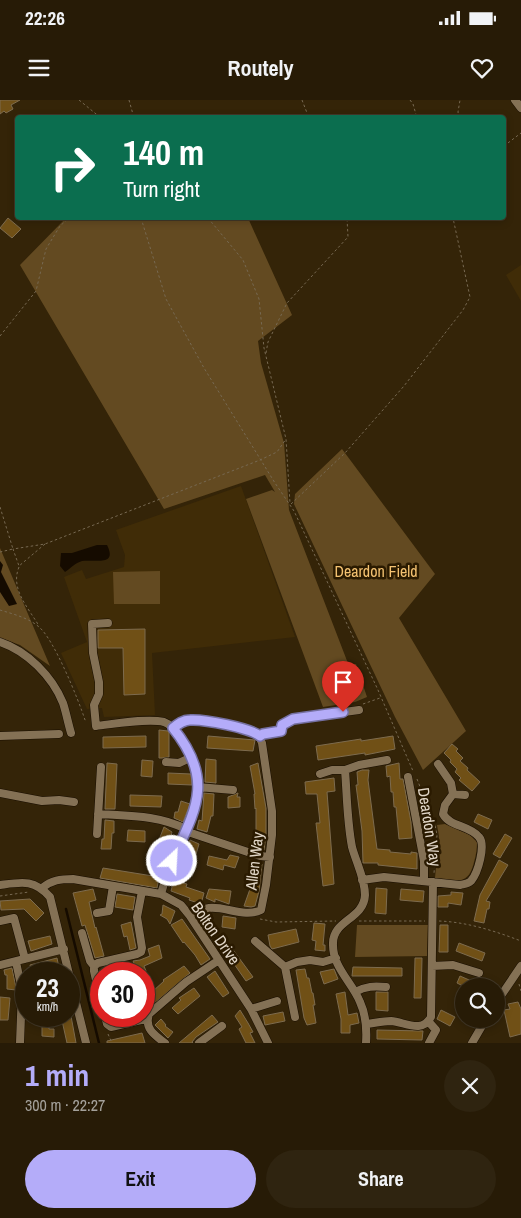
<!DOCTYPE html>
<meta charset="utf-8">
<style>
:root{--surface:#271b06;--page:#2f2410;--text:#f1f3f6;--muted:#a4a19b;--line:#433928;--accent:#b4acf9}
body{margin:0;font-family:"Archivo Narrow",sans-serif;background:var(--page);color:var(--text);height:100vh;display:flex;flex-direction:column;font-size:19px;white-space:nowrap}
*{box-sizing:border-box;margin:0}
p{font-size:16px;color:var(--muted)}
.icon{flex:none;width:28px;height:28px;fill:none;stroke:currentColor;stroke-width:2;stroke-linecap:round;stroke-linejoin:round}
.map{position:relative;height:943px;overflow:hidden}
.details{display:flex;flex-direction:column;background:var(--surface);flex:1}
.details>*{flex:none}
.banner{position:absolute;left:15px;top:15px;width:491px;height:105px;border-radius:5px;box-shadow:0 2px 8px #0003,0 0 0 1px var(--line);background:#0b6e4f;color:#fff;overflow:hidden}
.tools{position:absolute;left:455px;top:878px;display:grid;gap:10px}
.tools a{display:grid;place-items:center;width:50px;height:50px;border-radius:50%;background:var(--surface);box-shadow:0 2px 8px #0003,0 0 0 1px var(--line);font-size:25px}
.speed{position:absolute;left:15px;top:862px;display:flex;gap:10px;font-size:25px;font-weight:700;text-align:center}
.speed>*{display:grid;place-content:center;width:65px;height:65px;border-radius:50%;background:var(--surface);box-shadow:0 2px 8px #0003,0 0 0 1px var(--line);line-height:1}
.speed small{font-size:12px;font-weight:400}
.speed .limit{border:8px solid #d22;background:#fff;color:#111}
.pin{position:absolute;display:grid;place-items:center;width:42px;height:42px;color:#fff;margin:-51px -21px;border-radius:50% 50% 50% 0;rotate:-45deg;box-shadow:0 0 5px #0007}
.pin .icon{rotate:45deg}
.me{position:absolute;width:55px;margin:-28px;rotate:25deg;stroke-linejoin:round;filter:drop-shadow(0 0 4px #0008)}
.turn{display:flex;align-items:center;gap:18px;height:105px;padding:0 25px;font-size:22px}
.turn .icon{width:65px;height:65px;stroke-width:2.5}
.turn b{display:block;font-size:35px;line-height:42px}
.round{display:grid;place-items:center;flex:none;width:52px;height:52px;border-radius:26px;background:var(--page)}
.overview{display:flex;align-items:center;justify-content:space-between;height:85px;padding:0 25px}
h1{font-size:30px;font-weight:800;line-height:38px;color:var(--accent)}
.primary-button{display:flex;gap:10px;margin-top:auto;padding:10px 25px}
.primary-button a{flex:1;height:58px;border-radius:30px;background:var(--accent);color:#111;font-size:20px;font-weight:800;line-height:58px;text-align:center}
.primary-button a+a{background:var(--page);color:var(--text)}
.status{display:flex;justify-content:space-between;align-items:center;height:35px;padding:0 25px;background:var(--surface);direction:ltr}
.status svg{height:14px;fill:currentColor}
header{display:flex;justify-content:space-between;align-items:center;height:65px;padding:0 25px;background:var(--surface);font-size:22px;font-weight:800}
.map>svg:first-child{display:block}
</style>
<div class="status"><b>22:26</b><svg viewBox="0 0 49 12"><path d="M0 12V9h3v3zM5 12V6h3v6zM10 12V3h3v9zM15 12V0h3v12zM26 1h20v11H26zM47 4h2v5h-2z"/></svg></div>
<header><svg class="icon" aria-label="menu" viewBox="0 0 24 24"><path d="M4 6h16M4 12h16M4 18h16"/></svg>Routely<svg class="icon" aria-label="heart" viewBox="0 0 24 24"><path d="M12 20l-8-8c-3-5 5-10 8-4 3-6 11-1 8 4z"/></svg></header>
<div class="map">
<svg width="521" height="943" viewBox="0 0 521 943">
<rect width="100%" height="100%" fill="#342408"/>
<path fill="#402c07" d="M521 165V201L506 175Z
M241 386 295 537 152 553 155 615 104 617 102 608 87 609 61 553 87 542 64 477 82 470 86 479 124 467 125 455 116 430Z"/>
<path fill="#634a21" d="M66 118H248L292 215 258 241 261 263 284 343 289 410 349 566 356 564 367 597 355 602 323 607 246 399 272 390 275 392 265 375 164 409 20 165Z
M342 349 435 474 399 518 466 631 423 670 395 617 294 404 295 394Z
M0 448 50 566 20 545 0 538Z
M160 471V504H114L113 472Z
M445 724 470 735 477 742C477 749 476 755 474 762 468 787 456 780 435 778L439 736 437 725Z
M357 825H428L427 856 355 857Z"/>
<path fill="#150b00" d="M97 445H107C118 467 94 459 82 461 75 463 71 468 65 472L60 466 61 453H72Z
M0 461 3 465 1 472 17 504 9 506 0 492Z"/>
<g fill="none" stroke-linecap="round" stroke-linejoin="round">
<path stroke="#150b00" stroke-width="2.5" d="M66 809 99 943"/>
</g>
<path fill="#705016" stroke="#7d6b4e" d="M0 0H20L11 5 13 9 6 13 4 11 0 14Z
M8 118 21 129 12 138 0 128Z
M145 529V594L124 595 123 548H98V530Z
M159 630 168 631 169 633V657L162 658H159Z
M146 636V647L103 648V637Z
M208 636 255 640 253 651 207 648Z
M393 636 395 649 365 655V653L318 660 316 646 361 639V641Z
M452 644 458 649 456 651 463 658 460 661 468 668 467 670 480 682 472 691 459 680 461 678 455 672 457 669 450 662 451 660 444 653Z
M206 659 216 660V683L205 682Z
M142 660 153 661 152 677 141 676Z
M107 663 117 664 115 709H105Z
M258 663 266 708V734L264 750 258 749 260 733H256V708L255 709 254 694H255L250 666Z
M399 663 400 679H403L411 722 412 738 399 739 396 707H394L393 692H391L390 676 387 677 386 666Z
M362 670H369L368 680 377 749 390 750V752L411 754V752L417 753V769L378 765V763H363L362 731 356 685H358L357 672Z
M168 673 191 674 192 685 168 684Z
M334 678 335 691 327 692 334 784 323 786 316 723H320L317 694H306L305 682Z
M204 693 214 694 213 716H211L207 732 197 729 199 720 202 721Z
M238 693 237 697H240V707L228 708V697Z
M130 695 162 696 161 707 130 706Z
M181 701 190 704 183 722 174 718 175 712H178Z
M478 714 492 720 488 729 474 722Z
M105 720 114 721V733H112L111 749H101L102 739H104Z
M164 727 172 732 166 752 169 753 165 762 157 759 162 746 157 745Z
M128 730 145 731V742L127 741Z
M505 734 512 738 500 758 493 754Z
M190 740 199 744 192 768 180 766 187 753Z
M230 755 239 757 235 768 224 765 223 770 207 765 209 756 227 760Z
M499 760 508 765 486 801 490 802 489 809H487L484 823 474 821 480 795Z
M251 761 262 764 259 791 255 806 251 807 244 806 250 789H249Z
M103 768 159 777 157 788 100 778Z
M174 780 187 784 186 787 204 793 201 804 189 800 190 798 171 791Z
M376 788 387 789 386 814 375 813Z
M93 789 96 800 89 802 95 828 96 827 104 856 95 858 85 825 82 826 73 793Z
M209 789 231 791 229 804 215 799V802L206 798Z
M401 789 424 791 423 802 400 800Z
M451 792 463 793 461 805 448 803V807H438V796L451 795Z
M117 794 135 797 133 810 115 807Z
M30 799 44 813 36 821 24 809 1 810 0 801Z
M163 805 175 811 170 824 167 819 160 815 162 814Z
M223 816 236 818 235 829 222 827Z
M182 819 210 859 201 865 195 855 184 842 183 843 171 825Z
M131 822 136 848 130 850 127 836 124 837 121 825Z
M314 823 325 824 323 845H325V851L315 850 316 841 312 840Z
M440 825H448V852H439Z
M296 829 299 842 272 849 270 846 268 835Z
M50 836 52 844 31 851 28 841Z
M459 843 485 853 482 861 456 851Z
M159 845 162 858 144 866 146 871 132 874 128 865 134 863 133 861 140 860 150 856 148 849Z
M231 847 253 877 246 881 225 851Z
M57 858 59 868 32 874 30 865Z
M415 858H422L421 898H414Z
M184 866 190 873 144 912V900L153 893 152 892 164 881 163 880Z
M353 867 402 868V876H352Z
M12 868 16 888V890L7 889V875H5L4 870Z
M305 869 307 878H309L312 893H313L315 905H313L316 923 307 925 304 918 296 870Z
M334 869 338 879 324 884 320 872Z
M215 871 229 893 223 897 207 877Z
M460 876 483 886H463L457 883Z
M194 888 200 896 178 914 172 908 181 900 179 898Z
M345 892 348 915 357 913 359 923 350 925V933H341V919L336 894Z
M376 892H388V911L376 910Z
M0 897 10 898 8 920H0Z
M518 902 521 909V934L510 937 504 910 510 909 508 904Z
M240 910 248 923 253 932 250 933 255 943H246L239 929 242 927 235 916Z
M441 910 455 917 450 926 437 919Z
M283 912 285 921 265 925 263 916Z
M212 915 218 922 196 937 192 942 193 943H179Z
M61 916H71L76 943H67Z
M42 918H49V929H54V937L42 936Z
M161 919 166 925 165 926 173 932 168 938 155 925Z
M377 930 423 931 422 940 377 939Z
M142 933 145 943H107V941Z"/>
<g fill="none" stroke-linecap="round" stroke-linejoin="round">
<defs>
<path id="minor" d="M515 0 521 8
M108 523 92 524 93 553 99 582V594L94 605 96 626C114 624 147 618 164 622 173 625 177 634 182 641 213 687 192 715 173 758 168 770 164 782 161 794
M0 542C27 551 52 576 63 603 66 612 68 623 71 633
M173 629C177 625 181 621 187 620 200 617 246 628 258 634L262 643 272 711V735L266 785 261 810C245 818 225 806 209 808 202 809 196 812 190 816
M0 636 59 634
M260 636 263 634 281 631 282 625 293 619 359 610
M166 662 179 663 192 657
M438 664 451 683 453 694 465 695
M345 670C347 695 347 721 352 747 356 762 365 779 365 795 364 819 333 820 333 843 332 867 352 882 360 902 366 915 367 928 366 943
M320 674 332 670H345L359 665 387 660
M408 677 424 761V781
M198 687 233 690
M0 693 42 701 59 700 74 702
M98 714C129 716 158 715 186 729
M185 731 260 756 270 757
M97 734 101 667
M362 780 384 777 460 785C464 784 468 784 471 781 478 773 486 745 479 737 469 725 450 727 443 714L445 705 453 694
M0 785C22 782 34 779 50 797L86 943
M42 788C52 780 60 779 73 779L161 794 181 805 190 816 251 909 268 943
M97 813 109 811 113 786
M0 821 14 818 25 859
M82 833 90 861 94 866
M255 841 285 867 295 917
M16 862 22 890 20 943
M0 865 64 849
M432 866 453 865 479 873
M285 867 297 862 310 860 323 862 336 858
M355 892C366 886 374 886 386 887
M101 902 94 871V866L98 863 137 854 141 852 142 848 137 817 142 791
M496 903 521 866
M251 909 277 901
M105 916 107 924 111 927 141 920H147
M428 921 436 930 429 943
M367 924C375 923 383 921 391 921 405 922 422 934 431 917L433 782
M165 943C154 935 144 928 149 914L186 882 219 860
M199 943 222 926
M472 943 486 919"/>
</defs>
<use href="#minor" stroke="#190e00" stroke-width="9"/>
<path stroke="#776952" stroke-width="1" stroke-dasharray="2.5 2.5" stroke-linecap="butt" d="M79 0 101 18
M129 0 134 18
M302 0 309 18
M410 0 413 4 417 18
M459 18 458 12 460 0
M504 46 521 33
M141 118 166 199 204 268 275 383 294 411 378 590 413 671
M208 118 243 160 259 199 264 248 286 339 290 403
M0 236 36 191 46 149 60 126 69 118
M266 253 268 242 287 203 348 137 347 118
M291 404 345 353 404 286 463 210 470 197 453 118
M0 407 13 449 0 452
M45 444 19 466 13 449 45 444 260 360 277 352 286 339
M19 467C10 489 28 507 39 526
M0 510C13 514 29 518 39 527 54 539 79 601 85 620H87
M363 604 380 598
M417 679 435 725 437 735 434 773
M0 796 29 792
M260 819 276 822 336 821
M359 821H425
M439 821C467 822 495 831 521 841
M519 884 521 891
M108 934 112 943"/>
<use href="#minor" stroke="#847155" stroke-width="8"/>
</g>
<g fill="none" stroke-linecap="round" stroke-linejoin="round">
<defs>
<path id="route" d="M172 761C196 709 215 680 173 628 178 624 183 620 190 620 204 619 250 628 260 636L263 634 281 631 282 625 293 619 343 612"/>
</defs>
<use href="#route" stroke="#7570a2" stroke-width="12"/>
<use href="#route" stroke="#b4acf9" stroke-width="9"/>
</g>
<g text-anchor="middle" stroke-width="5" stroke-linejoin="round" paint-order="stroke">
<g font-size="16" fill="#f4c271" stroke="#2a1a00">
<text x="376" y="477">Deardon Field</text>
</g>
<g font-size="16" fill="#e1d6c7" stroke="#2a1a00">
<text transform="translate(430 727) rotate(81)" y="6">Deardon Way</text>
<text transform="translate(254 761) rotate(-83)" y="6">Allen Way</text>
<text transform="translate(216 833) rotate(55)" y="6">Bolton Drive</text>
</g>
</g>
</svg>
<div class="tools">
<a><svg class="icon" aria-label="search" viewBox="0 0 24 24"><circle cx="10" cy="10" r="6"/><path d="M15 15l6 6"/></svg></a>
</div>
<div class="speed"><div>23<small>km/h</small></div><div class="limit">30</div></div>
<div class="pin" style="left:343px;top:612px;background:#d93025"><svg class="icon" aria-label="arrive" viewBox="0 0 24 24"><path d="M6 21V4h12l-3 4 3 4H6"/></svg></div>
<svg class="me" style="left:172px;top:761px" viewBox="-20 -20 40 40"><circle r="17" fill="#b4acf9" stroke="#fff" stroke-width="3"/><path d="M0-11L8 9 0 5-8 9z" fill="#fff"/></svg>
<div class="banner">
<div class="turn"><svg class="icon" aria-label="right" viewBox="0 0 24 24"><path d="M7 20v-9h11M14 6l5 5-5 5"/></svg><div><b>140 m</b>Turn right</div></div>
</div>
</div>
<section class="details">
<div class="overview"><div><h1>1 min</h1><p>300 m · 22:27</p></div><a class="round"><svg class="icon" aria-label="close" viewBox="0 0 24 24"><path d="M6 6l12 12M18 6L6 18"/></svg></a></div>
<div class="primary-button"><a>Exit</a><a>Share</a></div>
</section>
